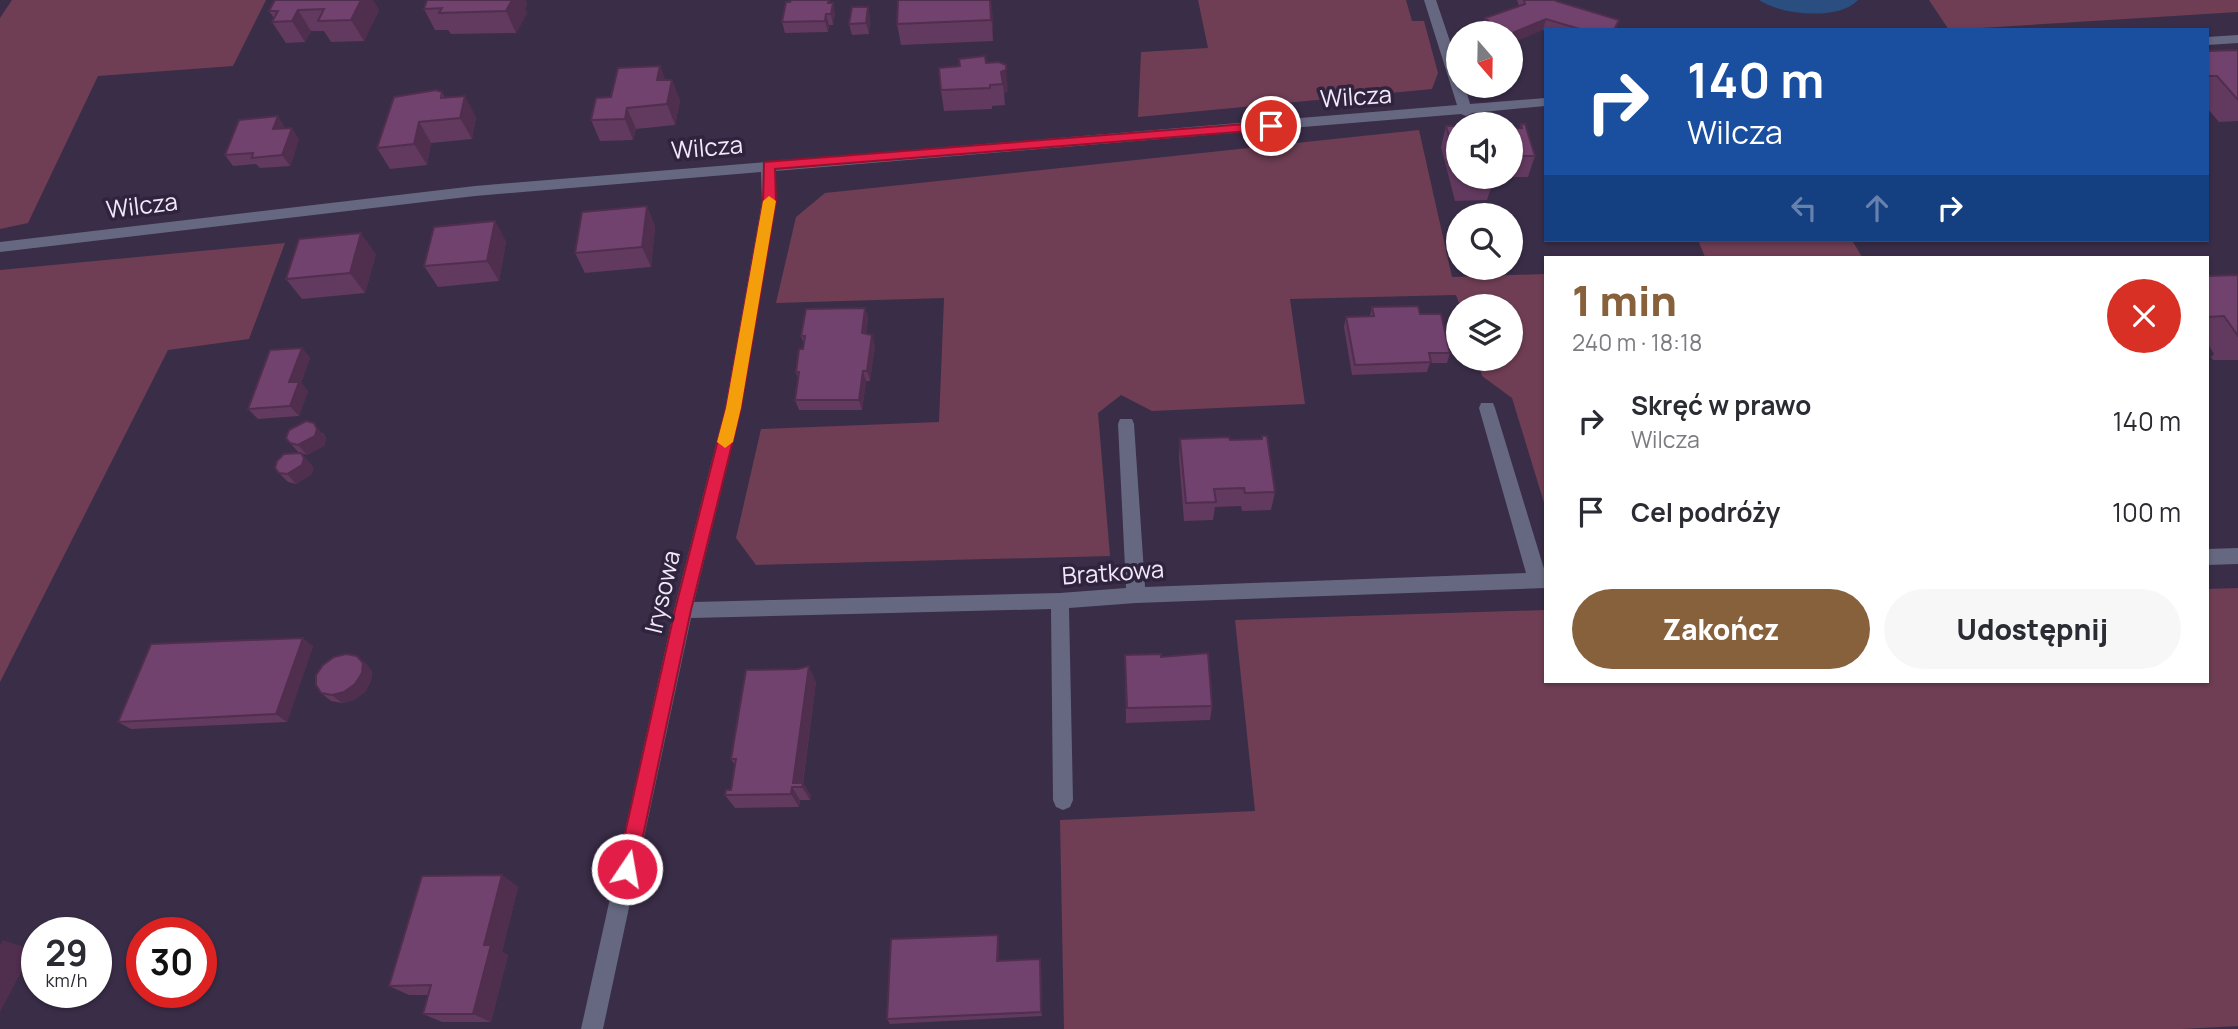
<!DOCTYPE html>
<html lang="pl">
<meta charset="utf-8">
<style>
:root{--surface:#fff;--page:#f7f7f7;--text:#2b2b33;--muted:#7c7c81;--accent:#86613c}
body{margin:0;font-family:Manrope,sans-serif;background:var(--page);color:var(--text);height:100vh;display:flex;flex-direction:column;font-size:26px;white-space:nowrap}
*{box-sizing:border-box;margin:0}
p{font-size:23px;color:var(--muted)}
.icon{flex:none;width:38px;height:38px;fill:none;stroke:currentColor;stroke-width:2;stroke-linecap:round;stroke-linejoin:round}
.map{position:relative;flex:1;overflow:hidden}
.side{position:absolute;left:1544px;top:256px;width:665px;height:427px;display:flex;flex-direction:column;background:var(--surface);border-radius:0px;box-shadow:0 2px 5px #0004}
.side>*{flex:none}
.top-card{position:absolute;left:1544px;top:28px;width:665px;height:214px;border-radius:0px;box-shadow:0 2px 5px #0004;background:#1a4fa0;color:#fff;overflow:hidden}
.needle{width:46px;rotate:160deg}
.controls{position:absolute;left:1446px;top:21px;display:grid;gap:14px}
.controls a{display:grid;place-items:center;width:77px;height:77px;border-radius:50%;background:var(--surface);box-shadow:0 2px 5px #0004;font-size:35px}
.speed{position:absolute;left:21px;top:917px;display:flex;gap:14px;font-size:35px;font-weight:700;text-align:center}
.speed>*{display:grid;place-content:center;width:91px;height:91px;border-radius:50%;background:var(--surface);box-shadow:0 2px 5px #0004;line-height:1}
.speed small{font-size:18px;font-weight:400}
.speed .limit{border:10px solid #d22;background:#fff;color:#111}
.pin{position:absolute;display:grid;place-items:center;width:60px;height:60px;color:#fff;margin:-30px;border:4px solid #fff;border-radius:50%;box-shadow:0 2px 7px #0007}
.me{position:absolute;width:77px;margin:-38px;rotate:12deg;stroke-linejoin:round;filter:drop-shadow(0 0 5px #0008)}
.turn{display:flex;align-items:center;gap:24px;height:147px;padding:0 28px;font-size:32px}
.turn .icon{width:91px;height:91px;stroke-width:2.5}
.turn b{display:block;font-size:49px;line-height:60px}
.lanes{display:flex;align-items:center;height:66px;padding:0 28px;background:#0003;justify-content:center;gap:35px;direction:ltr}
.lanes .off{opacity:.35}
.round{display:grid;place-items:center;flex:none;width:74px;height:74px;border-radius:37px;background:var(--page)}
.headline{display:flex;align-items:center;justify-content:space-between;height:119px;padding:0 28px}
h1{font-size:42px;font-weight:800;line-height:52px;color:var(--accent)}
.action{display:flex;gap:14px;margin-top:auto;padding:14px 28px}
.action a{flex:1;height:80px;border-radius:42px;background:var(--accent);color:#fff;font-size:28px;font-weight:800;line-height:80px;text-align:center}
.action a+a{background:var(--page);color:var(--text)}
ul{padding:0;list-style:none}
li{display:flex;align-items:center;gap:21px;height:91px;padding:0 28px}
li div{flex:1}
li b{display:block;font-size:26px}
li em{font-style:normal}
.map>svg:first-child{display:block}
</style>
<div class="map">
<svg width="2238" height="1029" viewBox="0 0 2238 1029">
<rect width="100%" height="100%" fill="#3a2d48"/>
<path fill="#6f3e54" d="M12 0H266L233 66 98 76 28 223 0 229V18Z
M1198 0H1406L1412 21H1424L1438 73 1432 89 1138 117 1141 52 1208 48Z
M1929 0H2238V12L1949 30Z
M1419 130 1452 277 1545 274V506L1512 398 1482 376 1477 359H1510V306H1460L1456 295 1290 299 1305 404 1152 411 1121 395 1098 413 1110 556 756 565 736 538 761 429 939 422 944 298 776 303 796 217 825 193Z
M1698 240H1852L1862 257H1705Z
M285 243 249 339 168 350 0 682V270Z
M2238 588V1026L2182 1029H1064L1060 820 1255 811 1235 620 1545 610V681H2207V589Z"/>
<path fill="#2b4e80" d="M1759 0H1858C1839 21 1781 15 1759 0Z"/>
<g fill="none" stroke-linecap="round" stroke-linejoin="round">
<path fill="#666882" fill-rule="evenodd" d="M1424 0H1436L1458 65V86H1465L1470 104 1545 98V106L1472 113 1466 116 1461 114 775 171 776 202 741 409 694 602 1060 593 1126 588 1118 424 1120 419H1132L1134 424 1145 587 1526 573 1479 408 1481 403H1493L1495 408 1545 572V588L1136 603 1069 608 1073 800 1070 807 1063 810 1056 807 1053 800 1051 609 691 618 603 1029H581L674 610 725 409 762 202 761 172 475 196 0 252V242L475 186 1457 105Z
M2238 35V43L2207 45V37Z
M2238 548V564L2207 565V549Z"/>
</g>
<path fill="#62395f" d="M275 0H373L379 10 364 41 331 42 324 31H311L305 42 286 43 272 22 274 18 269 11Z
M427 0H525L527 4 525 9 527 13 516 33 451 34 448 30H435L424 9Z
M1517 0H1556V1L1615 30H1543L1510 33H1487L1482 29 1485 18 1519 6Z
M833 3 835 14 833 25H829L828 32 785 33 782 22Z
M868 7 870 18 869 34 852 35 849 24Z
M992 7 993 41 901 45 897 24Z
M2238 50V121L2219 122 2207 108V51Z
M986 63 1008 91 1004 93 1005 105 992 106V109L944 111 941 90Z
M660 66 665 80H672L680 101 675 125 636 129 633 140 600 141 591 120 611 97Z
M442 92 445 98 476 117 472 139 431 143 427 165 390 169 377 148Z
M1521 124 1535 156 1528 177H1493L1494 179 1487 200 1455 201 1441 147 1446 126H1458V177H1510V129L1520 128Z
M285 127V128L299 139 290 166 260 168 256 164 233 166 225 155Z
M647 206 655 227 651 267 585 273 575 253Z
M495 221 506 242 499 281 438 287 424 266Z
M2031 240H2072L2032 241Z
M376 254 365 293 302 299 286 279Z
M2238 275V360H2213L2211 357 2214 354 2207 343V276Z
M1372 307 1420 314 1450 353 1447 363H1430L1427 372 1352 375 1344 327 1346 317 1370 316Z
M865 308 868 318 866 334 875 345 870 381H866L862 410H799L795 400 798 379 796 372 804 344 801 336Z
M302 348 310 358 301 383 308 391 299 416 258 419 248 409Z
M323 433 326 438 324 446 307 455 301 453 313 467 312 474 296 484 288 482 279 473 299 453 290 443Z
M1262 436 1275 492 1271 510 1242 511 1241 506 1215 507 1213 520 1184 521 1179 457 1180 439H1261Z
M313 646 287 722 131 729 118 722Z
M1125 655 1212 706 1210 720 1126 723Z
M357 656 366 664 372 671 371 681 365 692 354 700 342 703 331 701 321 693Z
M816 682 803 783 811 796 810 800H800L799 807 735 808 725 795 731 790 735 765 731 759Z
M502 875 518 887 502 952 508 955 491 1022H442L423 1014 428 995H409L389 986Z
M999 940V961L1041 964 1042 1016 890 1024 887 1019Z"/>
<path fill="#502e4e" d="M361 0H373L379 10 364 41 351 20Z
M512 0H525L527 4 525 9 527 13 516 33 506 11Z
M990 0H991L992 7 993 41Z
M833 3 835 14 833 25 831 14Z
M868 7 870 18 869 34 866 23Z
M298 10 311 31 305 42 292 21Z
M826 14 829 25 828 32 825 21Z
M1546 19 1543 30 1510 44V34Z
M660 66 668 87 657 80Z
M1006 70 1008 91 1004 93 1001 72Z
M672 80 680 101 675 125 667 104Z
M465 96 476 117 472 139 460 118Z
M627 108 636 129 633 140 625 119Z
M278 116 285 127 281 140 273 129Z
M419 122 431 143 427 165 414 144Z
M292 128 299 139 290 166 282 155Z
M647 206 655 227 651 267 642 247Z
M495 221 506 242 499 281 487 261Z
M361 233 376 254 365 293 350 273Z
M865 308 868 318 865 343 862 333Z
M872 335 875 345 870 381 867 371Z
M302 348 310 358 301 383 308 391 299 416 290 406 289 382Z
M863 371 866 381 862 410 859 400Z
M314 423 326 438 324 446 307 455 298 445Z
M301 453 313 467 312 474 296 484 287 474Z
M303 638 313 646 287 722 276 714Z
M357 656 366 664 372 671 371 681 365 692 354 700 342 703 332 695Z
M809 666 816 682 802 787 793 783Z
M803 783 811 796 810 800 802 787Z
M792 787 800 800 799 807 791 794Z
M502 875 518 887 502 952 508 955 491 1022 473 1014 484 945Z
M998 935 999 940V966L997 961Z
M3 940 33 950 0 1012V945Z
M1040 959 1041 964 1042 1016 1041 1012Z"/>
<path fill="#72426f" stroke="#502e4e" stroke-width="2" d="M275 0H361L351 20 318 21 324 9 298 10 292 21 272 22 278 11H269Z
M427 0H512L506 11 439 13 442 8 424 9Z
M791 0H829L828 3H833L831 14H826L825 21 782 22 786 2H790Z
M898 0H990L991 20 897 24Z
M1524 0H1556V1L1619 20 1614 30H1583L1546 19 1510 34V33H1503L1485 18 1525 4Z
M852 7H868L866 23 849 24Z
M2238 50V100L2217 76H2207V51Z
M985 56 986 63 999 62 1006 65V70L1001 72 1003 84 990 85V88L941 90 939 68 960 66 959 59Z
M660 66 657 80H672L667 104 627 108 625 119 591 120 596 98 611 97 618 68Z
M436 90 442 92 441 98 465 96 460 118 419 122 414 144 377 148 394 97Z
M278 116 273 129 292 128 282 155 252 158 253 153 225 155 239 120Z
M1521 124H1525L1535 156H1510V129L1522 128Z
M1446 126H1458V168Z
M1460 177H1493L1494 179 1461 180Z
M647 206 642 247 575 253 582 212Z
M495 221 487 261 424 266 434 227Z
M361 233 350 273 286 279 299 239Z
M2238 275V336L2224 316 2207 317V276Z
M1418 306 1420 314H1441L1450 353H1429L1431 362 1355 365 1346 317 1374 316 1372 307Z
M865 308 862 333 872 335 867 371H863L859 400H795L799 372H796L799 349H803L805 336H801L806 309Z
M302 348 289 382H299L290 406 248 409 270 350Z
M306 421 314 423 317 429 315 436 298 445 290 443 286 438 289 430Z
M1262 436H1267L1275 492 1245 493 1244 488 1214 489 1216 502 1186 503 1180 439 1229 437 1230 440 1262 439Z
M301 453 304 458 302 465 287 474 279 473 275 468 277 461 284 454Z
M303 638 276 714 118 722 151 644Z
M1208 653 1212 706 1127 708 1125 655 1161 654V657Z
M346 654 357 656 363 663 362 673 355 684 344 692 332 695 321 693 316 685V675L323 665 334 657Z
M809 666 793 783H803L802 787H792L791 794 725 795 726 790H731L736 759H731L746 670 798 669Z
M502 875 484 945H491L473 1014H423L431 985 389 986 422 876Z
M998 935 997 961 1040 959 1041 1012 887 1019 891 939Z"/>
<path fill="#e11d48" stroke="#92132f" stroke-width="2" d="M1271 122 1277 126 1275 129 775 169 776 202 741 408 691 610 636 869 634 876 627 878 620 876 617 869 675 610 726 408 763 202 764 162Z"/>
<path fill="#f59e0b" d="M769 196 776 201 741 408 733 442 725 448 717 442 726 408 763 201Z"/>
<g text-anchor="middle" stroke-width="7" stroke-linejoin="round" paint-order="stroke">
<g font-size="24" fill="#f0e9fa" stroke="#30233d">
<text transform="translate(1356 97) rotate(-4)" y="8">Wilcza</text>
<text transform="translate(707 148) rotate(-5)" y="8">Wilcza</text>
<text transform="translate(142 206) rotate(-7)" y="8">Wilcza</text>
<text transform="translate(1113 573) rotate(-4)" y="8">Bratkowa</text>
<text transform="translate(663 592) rotate(-77)" y="8">Irysowa</text>
</g>
</g>
</svg>
<div class="controls">
<a><svg class="needle" viewBox="-14 -14 28 28"><path d="M0-13l5 13h-10z" fill="#e53935"/><path d="M0 13l5-13h-10z" fill="#7c7c81"/></svg></a>
<a><svg class="icon" aria-label="sound" viewBox="0 0 24 24"><path d="M4 9h4l5-4v14l-5-4H4zM17 9q2 3 0 6"/></svg></a>
<a><svg class="icon" aria-label="search" viewBox="0 0 24 24"><circle cx="10" cy="10" r="6"/><path d="M15 15l6 6"/></svg></a>
<a><svg class="icon" aria-label="layers" viewBox="0 0 24 24"><path d="M12 4l9 5-9 5-9-5zM3 14l9 5 9-5"/></svg></a>
</div>
<div class="speed"><div>29<small>km/h</small></div><div class="limit">30</div></div>
<div class="pin" style="left:1271px;top:126px;background:#d93025"><svg class="icon" aria-label="arrive" viewBox="0 0 24 24"><path d="M6 21V4h12l-3 4 3 4H6"/></svg></div>
<svg class="me" style="left:627px;top:869px" viewBox="-20 -20 40 40"><circle r="17" fill="#e11d48" stroke="#fff" stroke-width="3"/><path d="M0-11L8 9 0 5-8 9z" fill="#fff"/></svg>
<div class="top-card">
<div class="turn"><svg class="icon" aria-label="right" viewBox="0 0 24 24"><path d="M7 20v-9h11M14 6l5 5-5 5"/></svg><div><b>140 m</b>Wilcza</div></div>
<div class="lanes"><svg class="icon off" aria-label="left" viewBox="0 0 24 24"><path d="M17 20v-9H6M10 6l-5 5 5 5"/></svg><svg class="icon off" aria-label="ahead" viewBox="0 0 24 24"><path d="M12 20V5M6 11l6-6 6 6"/></svg><svg class="icon" aria-label="right" viewBox="0 0 24 24"><path d="M7 20v-9h11M14 6l5 5-5 5"/></svg></div>
</div>
<section class="side">
<div class="headline"><div><h1>1 min</h1><p>240 m · 18:18</p></div><a class="round" style="background:#d93025;color:#fff"><svg class="icon" aria-label="close" viewBox="0 0 24 24"><path d="M6 6l12 12M18 6L6 18"/></svg></a></div>
<ul>
<li><svg class="icon" aria-label="right" viewBox="0 0 24 24"><path d="M7 20v-9h11M14 6l5 5-5 5"/></svg><div><b>Skręć w prawo</b><p>Wilcza</p></div><em>140 m</em></li>
<li><svg class="icon" aria-label="arrive" viewBox="0 0 24 24"><path d="M6 21V4h12l-3 4 3 4H6"/></svg><div><b>Cel podróży</b></div><em>100 m</em></li>
</ul>
<div class="action"><a>Zakończ</a><a>Udostępnij</a></div>
</section>
</div>
